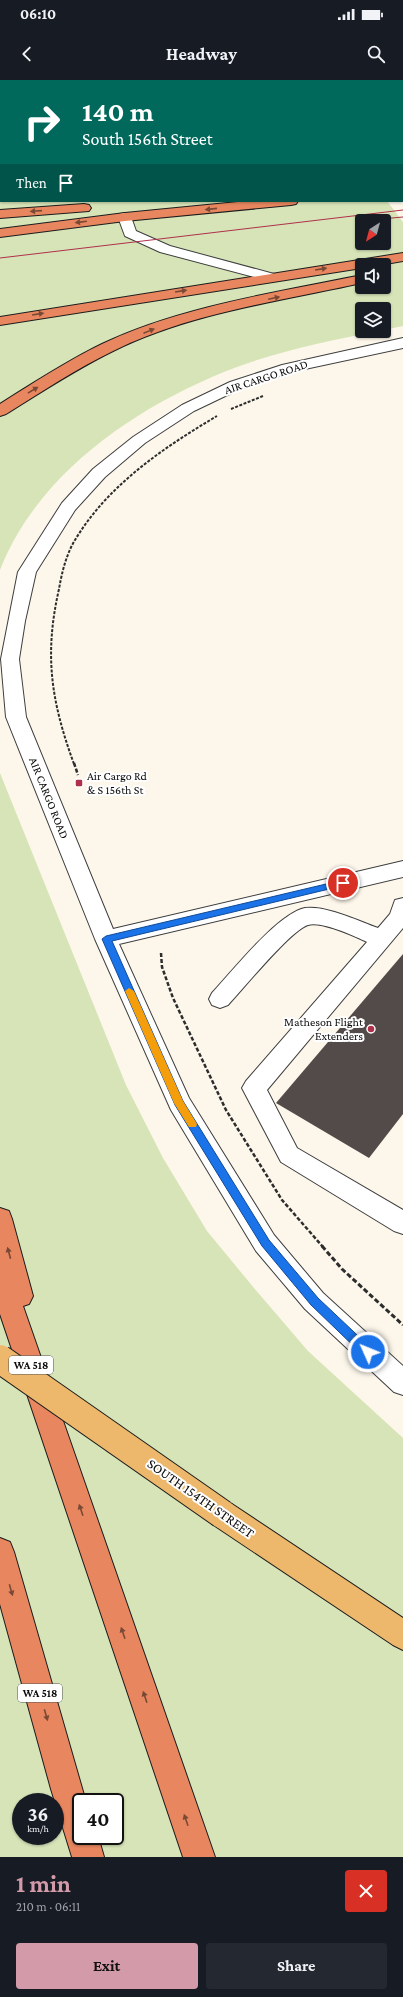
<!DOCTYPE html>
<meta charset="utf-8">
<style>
:root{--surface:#171b24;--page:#242831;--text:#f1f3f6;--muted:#9ea1a6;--accent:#d39ba9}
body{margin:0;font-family:"Crimson Pro",serif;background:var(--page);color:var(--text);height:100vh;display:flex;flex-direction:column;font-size:15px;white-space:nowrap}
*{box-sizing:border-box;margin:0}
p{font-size:13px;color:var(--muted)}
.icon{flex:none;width:22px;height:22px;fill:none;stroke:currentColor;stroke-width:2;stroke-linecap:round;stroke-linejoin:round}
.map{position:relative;height:1777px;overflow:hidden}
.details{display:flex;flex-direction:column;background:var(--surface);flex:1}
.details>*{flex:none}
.top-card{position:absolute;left:0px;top:0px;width:403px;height:122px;box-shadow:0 1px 3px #0004;background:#00695c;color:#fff;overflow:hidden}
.needle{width:26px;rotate:216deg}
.buttons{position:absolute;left:355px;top:134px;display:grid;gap:8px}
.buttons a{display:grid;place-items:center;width:36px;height:36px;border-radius:4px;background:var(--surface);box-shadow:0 1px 3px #0004;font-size:20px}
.speed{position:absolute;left:12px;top:1713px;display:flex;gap:8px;font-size:20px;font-weight:700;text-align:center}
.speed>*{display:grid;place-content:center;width:52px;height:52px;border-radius:50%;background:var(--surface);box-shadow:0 1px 3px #0004;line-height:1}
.speed small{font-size:10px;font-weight:400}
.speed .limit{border:2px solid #111;border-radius:6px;background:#fff;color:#111}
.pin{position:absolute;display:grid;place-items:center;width:34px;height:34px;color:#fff;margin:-17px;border:2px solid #fff;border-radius:50%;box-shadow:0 1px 4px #0007}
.me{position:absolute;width:44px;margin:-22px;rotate:314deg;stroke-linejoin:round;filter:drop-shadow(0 0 3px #0008)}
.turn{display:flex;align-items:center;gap:14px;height:84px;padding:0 16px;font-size:18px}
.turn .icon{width:52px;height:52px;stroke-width:2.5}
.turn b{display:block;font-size:28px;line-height:34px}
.then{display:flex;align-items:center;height:38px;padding:0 16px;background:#0003;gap:8px;font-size:15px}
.round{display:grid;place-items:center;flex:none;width:42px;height:42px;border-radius:4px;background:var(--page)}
.headline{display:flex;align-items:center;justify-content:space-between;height:68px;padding:0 16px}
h1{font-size:24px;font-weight:700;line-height:30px;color:var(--accent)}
.primary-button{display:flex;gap:8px;margin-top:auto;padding:8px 16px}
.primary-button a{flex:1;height:46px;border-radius:4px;background:var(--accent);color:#111;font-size:16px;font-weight:700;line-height:46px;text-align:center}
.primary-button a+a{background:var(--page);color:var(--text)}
.status{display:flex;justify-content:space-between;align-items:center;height:28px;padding:0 20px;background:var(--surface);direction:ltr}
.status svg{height:11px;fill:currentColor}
header{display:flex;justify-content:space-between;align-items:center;height:52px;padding:0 16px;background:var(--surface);font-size:18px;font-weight:700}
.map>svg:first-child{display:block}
</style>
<div class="status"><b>06:10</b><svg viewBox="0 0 49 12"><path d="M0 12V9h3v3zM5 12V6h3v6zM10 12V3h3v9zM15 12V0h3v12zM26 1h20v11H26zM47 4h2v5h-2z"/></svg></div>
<header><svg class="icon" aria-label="back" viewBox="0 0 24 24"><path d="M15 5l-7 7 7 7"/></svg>Headway<svg class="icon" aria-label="search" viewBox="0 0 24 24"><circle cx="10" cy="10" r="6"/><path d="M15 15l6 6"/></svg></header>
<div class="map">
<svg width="403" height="1777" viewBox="0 0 403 1777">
<rect width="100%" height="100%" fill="#fdf7eb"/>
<path fill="#d7e4b8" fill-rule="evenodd" d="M0 113 1 121H387L403 142V246L384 250V229H362V251H379C323 262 264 274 212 297 125 335 36 398 0 490ZM362 141H384V163H362ZM362 185H384V207H362Z
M0 693 126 1005 163 1078 207 1151 254 1208 308 1271 403 1358V1777H0ZM21 1722H55V1756H21ZM81 1722H115V1756H81Z"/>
<path fill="#534b49" d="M403 874V1034L369 1078 276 1023Z"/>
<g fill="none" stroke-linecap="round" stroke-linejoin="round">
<defs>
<path id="minor" d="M9 0H21V1H9Z
M47 0H59V1H47Z
M208 0H220L221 1H209Z
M376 0H390L391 1H377Z
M403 0V8H402V1H399Z
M0 105H1V113H0Z
M125 133 130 134 136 151 170 166 274 194 276 197 274 200 269 201 160 172 125 156 118 137 120 134Z
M403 258V268L291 292 242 308 194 331 145 363 105 397 75 430 36 492 25 541 19 579 26 637 113 849 403 781V797L119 864 189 1018 274 1155 323 1213 403 1286V1315L394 1312 305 1229 256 1171 171 1030 95 859 6 637 1 579 18 492 62 423 93 389 133 357 182 325 230 302 282 285Z
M403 818V848L267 1010 297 1068 403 1130V1154L394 1151 281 1082 242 1008 246 1001 367 862C354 856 322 841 308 845 291 850 243 909 228 925L220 928 212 925 209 919 212 913C232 892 277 834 305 828 325 825 359 841 378 848L390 834 395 820Z"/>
<path id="major" d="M319 0H333L334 1H320Z
M402 18H403V27H402Z
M222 1420 232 1424 403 1538V1570L393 1565 212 1444 208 1434 212 1424Z"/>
<path id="highway" d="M402 83H403V91H402Z
M402 106H403V114H402Z
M248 121H298L296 124 291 125 125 141 0 157V149L125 133Z
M84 124 89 125 91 128 89 131 0 138V130Z
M403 173V181L380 185H362V188L0 245V237Z
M362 195V203C280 221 189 233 113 271 76 289 41 312 6 334L0 336V324C33 303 67 281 102 264 179 227 278 212 362 195Z
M0 1128 9 1131 12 1139 33 1216 29 1224 23 1226 215 1777H183L0 1234Z
M0 1458 10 1462 14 1472 86 1722H81V1756H98L104 1777H72L51 1709 0 1524Z"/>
</defs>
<use href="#minor" stroke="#3e3e3e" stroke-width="2"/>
<use href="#major" stroke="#1c1c1c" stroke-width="2"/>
<use href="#highway" stroke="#1c1c1c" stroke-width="2"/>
<path stroke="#2d2d2d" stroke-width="1.5" stroke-dasharray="2.5 1.5" stroke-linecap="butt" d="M0 49 1 52"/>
<path stroke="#2d2d2d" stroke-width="2" stroke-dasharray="3 1.5" stroke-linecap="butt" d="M231 329 263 316
M74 684C51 621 44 575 59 509 62 492 66 475 75 460 108 405 163 368 217 336"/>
<path stroke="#2d2d2d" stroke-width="2.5" stroke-dasharray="4 2" stroke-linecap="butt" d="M74 683 78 695
M161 873 162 887 173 918 226 1030 282 1120 323 1167"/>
<path stroke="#2d2d2d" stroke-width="3" stroke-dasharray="5 2.5" stroke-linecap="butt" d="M322 1166 342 1189 403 1245"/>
<use href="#minor" fill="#fff" fill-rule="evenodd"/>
<use href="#major" fill="#edb86c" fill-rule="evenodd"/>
<use href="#highway" fill="#e8875f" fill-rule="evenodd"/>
<path stroke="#af304b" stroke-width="1" d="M370 140 403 137
M0 178 403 130"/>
<defs>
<path id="major-bridge" d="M0 1279 222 1434"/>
</defs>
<use href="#major-bridge" stroke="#1c1c1c" stroke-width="30" stroke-linecap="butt"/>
<use href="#major-bridge" stroke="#edb86c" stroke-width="28"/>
</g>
<defs><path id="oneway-solid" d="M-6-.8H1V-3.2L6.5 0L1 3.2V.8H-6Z"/></defs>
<g fill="#7a4935">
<use href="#oneway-solid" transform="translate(211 129) rotate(174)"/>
<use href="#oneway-solid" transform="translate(36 131) rotate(176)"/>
<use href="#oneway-solid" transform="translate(81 142) rotate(173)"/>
<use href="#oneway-solid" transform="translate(321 189) rotate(-9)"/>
<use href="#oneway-solid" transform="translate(181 211) rotate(-9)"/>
<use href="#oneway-solid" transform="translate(274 218) rotate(-12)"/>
<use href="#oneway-solid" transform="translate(38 234) rotate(-9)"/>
<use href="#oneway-solid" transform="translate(149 251) rotate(-22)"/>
<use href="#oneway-solid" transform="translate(33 310) rotate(-31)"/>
<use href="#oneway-solid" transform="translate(9 1173) rotate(-105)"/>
<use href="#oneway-solid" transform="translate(81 1430) rotate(-109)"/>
<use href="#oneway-solid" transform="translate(11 1510) rotate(74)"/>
<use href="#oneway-solid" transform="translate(123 1553) rotate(-109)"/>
<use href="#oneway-solid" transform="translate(145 1617) rotate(-109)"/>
<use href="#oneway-solid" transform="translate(46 1635) rotate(74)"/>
<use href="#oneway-solid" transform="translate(186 1740) rotate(-109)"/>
</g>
<path fill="#1a73e8" stroke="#114b97" d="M343 800 346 801V805L112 861 183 1021 269 1160 318 1218 372 1269 373 1272 372 1276 368 1277 364 1276 311 1225 262 1166 175 1025 102 859 106 856Z"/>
<path fill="#f59e0b" d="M129 908 134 911 183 1021 197 1044 196 1047H189L174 1023 125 911Z"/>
<g fill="#af304b" stroke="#fff" stroke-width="1.5">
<rect x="75" y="699" width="8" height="8" rx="2"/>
<circle cx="371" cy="949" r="4"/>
</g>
<g text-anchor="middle" stroke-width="4" stroke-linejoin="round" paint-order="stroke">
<g fill="#fff" stroke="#545454" stroke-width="1">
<rect x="9" y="1276" width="44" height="18" rx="3"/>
<rect x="18" y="1604" width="44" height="18" rx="3"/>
</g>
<g font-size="11" font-weight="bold" fill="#0b0b0b">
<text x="31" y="1289">WA 518</text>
<text x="40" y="1617">WA 518</text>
</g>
<g font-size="12" fill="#0b0b0b" stroke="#fff">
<text transform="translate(266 297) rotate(-18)" y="4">AIR CARGO ROAD</text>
<text transform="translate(49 718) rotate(68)" y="4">AIR CARGO ROAD</text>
</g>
<g font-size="12" fill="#0b0b0b" stroke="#fff" text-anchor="start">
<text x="87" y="700">Air Cargo Rd<tspan x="87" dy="14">&amp; S 156th St</tspan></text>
<text x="363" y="946" text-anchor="end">Matheson Flight<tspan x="363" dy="14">Extenders</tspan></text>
</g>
<g font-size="14" fill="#0b0b0b" stroke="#fff">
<text transform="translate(201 1418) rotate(35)" y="5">SOUTH 154TH STREET</text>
</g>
</g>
</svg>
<div class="buttons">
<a><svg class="needle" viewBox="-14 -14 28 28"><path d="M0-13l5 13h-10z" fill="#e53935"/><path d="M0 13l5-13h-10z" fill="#9ea1a6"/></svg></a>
<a><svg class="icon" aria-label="sound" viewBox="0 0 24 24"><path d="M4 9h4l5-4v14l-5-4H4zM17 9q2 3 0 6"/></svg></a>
<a><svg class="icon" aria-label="layers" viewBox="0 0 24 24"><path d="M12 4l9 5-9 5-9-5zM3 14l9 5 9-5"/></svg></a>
</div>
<div class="speed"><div>36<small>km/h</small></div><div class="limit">40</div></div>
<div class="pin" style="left:343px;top:803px;background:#d93025"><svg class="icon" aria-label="arrive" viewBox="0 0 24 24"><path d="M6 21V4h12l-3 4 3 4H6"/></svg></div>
<svg class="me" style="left:368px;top:1272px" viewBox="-20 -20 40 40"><circle r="17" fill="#1a73e8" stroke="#fff" stroke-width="3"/><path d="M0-11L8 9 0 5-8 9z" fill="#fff"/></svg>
<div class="top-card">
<div class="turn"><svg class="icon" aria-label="right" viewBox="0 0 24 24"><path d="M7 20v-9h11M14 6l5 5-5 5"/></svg><div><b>140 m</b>South 156th Street</div></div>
<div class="then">Then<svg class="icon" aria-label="arrive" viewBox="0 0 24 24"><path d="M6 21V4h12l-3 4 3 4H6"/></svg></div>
</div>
</div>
<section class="details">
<div class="headline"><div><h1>1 min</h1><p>210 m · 06:11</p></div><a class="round" style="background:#d93025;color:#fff"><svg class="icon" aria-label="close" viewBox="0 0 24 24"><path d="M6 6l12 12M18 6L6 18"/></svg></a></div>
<div class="primary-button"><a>Exit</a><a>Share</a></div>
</section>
